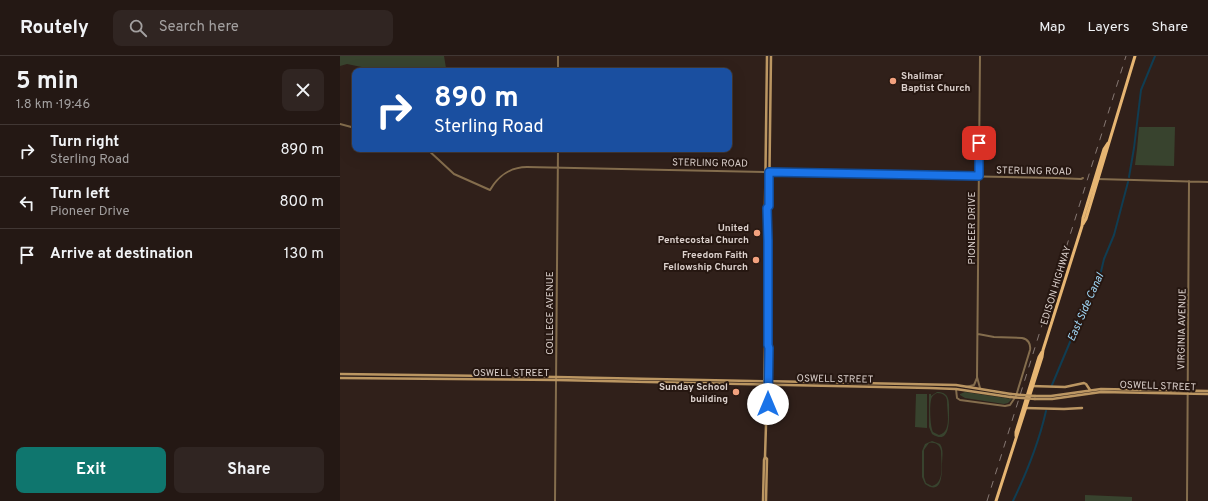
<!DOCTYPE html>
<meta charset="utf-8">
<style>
:root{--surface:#241814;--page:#302522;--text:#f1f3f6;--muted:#a3a0a0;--line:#413734;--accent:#0f766e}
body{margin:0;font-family:Overpass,sans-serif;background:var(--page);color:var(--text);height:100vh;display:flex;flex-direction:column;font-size:15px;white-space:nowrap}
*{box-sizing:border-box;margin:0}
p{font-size:13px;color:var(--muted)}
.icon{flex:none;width:22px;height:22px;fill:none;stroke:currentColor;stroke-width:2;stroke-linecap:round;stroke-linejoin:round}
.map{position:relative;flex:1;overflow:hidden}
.side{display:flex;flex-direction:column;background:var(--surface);width:340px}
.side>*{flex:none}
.hud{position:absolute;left:12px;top:12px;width:380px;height:84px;border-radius:8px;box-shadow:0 4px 16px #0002,0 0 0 1px var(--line);background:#1a4fa0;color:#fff;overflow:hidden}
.pin{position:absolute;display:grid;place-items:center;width:34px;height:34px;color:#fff;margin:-17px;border-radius:8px;box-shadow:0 2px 6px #0006}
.me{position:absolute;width:44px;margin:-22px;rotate:0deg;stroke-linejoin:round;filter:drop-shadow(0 0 3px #0008)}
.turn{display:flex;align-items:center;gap:14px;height:84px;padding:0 16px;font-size:18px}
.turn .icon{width:52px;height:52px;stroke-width:2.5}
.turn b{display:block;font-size:28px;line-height:34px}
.round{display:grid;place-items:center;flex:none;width:42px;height:42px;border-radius:8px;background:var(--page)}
.head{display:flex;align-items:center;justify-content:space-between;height:68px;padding:0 16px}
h1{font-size:24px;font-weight:700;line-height:30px}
.action{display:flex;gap:8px;margin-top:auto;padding:8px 16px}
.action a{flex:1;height:46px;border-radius:8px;background:var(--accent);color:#fff;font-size:16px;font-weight:700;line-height:46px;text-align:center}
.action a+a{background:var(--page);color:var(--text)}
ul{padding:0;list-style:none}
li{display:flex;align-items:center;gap:12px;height:52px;padding:0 16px;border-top:1px solid var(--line)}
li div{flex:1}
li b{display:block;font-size:15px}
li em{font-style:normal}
header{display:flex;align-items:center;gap:24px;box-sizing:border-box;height:56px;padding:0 20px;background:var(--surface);border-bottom:1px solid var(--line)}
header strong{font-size:19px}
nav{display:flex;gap:22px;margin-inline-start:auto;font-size:14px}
.search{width:280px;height:36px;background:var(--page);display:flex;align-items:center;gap:10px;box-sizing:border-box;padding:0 14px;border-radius:8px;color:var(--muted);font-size:15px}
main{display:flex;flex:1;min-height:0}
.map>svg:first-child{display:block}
</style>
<header>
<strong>Routely</strong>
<div class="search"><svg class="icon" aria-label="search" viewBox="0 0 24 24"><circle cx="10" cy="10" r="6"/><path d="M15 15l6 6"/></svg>Search here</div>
<nav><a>Map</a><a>Layers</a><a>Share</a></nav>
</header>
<main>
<section class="side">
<div class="head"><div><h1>5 min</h1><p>1.8 km · 19:46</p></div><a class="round"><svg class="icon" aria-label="close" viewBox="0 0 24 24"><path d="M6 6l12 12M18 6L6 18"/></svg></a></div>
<ul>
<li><svg class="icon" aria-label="right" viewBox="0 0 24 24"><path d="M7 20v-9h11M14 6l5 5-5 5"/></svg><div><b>Turn right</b><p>Sterling Road</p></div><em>890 m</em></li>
<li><svg class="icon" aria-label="left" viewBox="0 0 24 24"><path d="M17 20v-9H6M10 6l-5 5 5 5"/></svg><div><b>Turn left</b><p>Pioneer Drive</p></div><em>800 m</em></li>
<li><svg class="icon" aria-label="arrive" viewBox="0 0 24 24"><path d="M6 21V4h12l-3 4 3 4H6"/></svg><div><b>Arrive at destination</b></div><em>130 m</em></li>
</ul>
<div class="action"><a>Exit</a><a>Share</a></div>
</section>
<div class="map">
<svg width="868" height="445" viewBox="0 0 868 445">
<rect width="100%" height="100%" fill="#30201a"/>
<path fill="#38432e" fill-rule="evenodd" d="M0 0H104L106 12 104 15H41L7 8 0 10Z
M799 71H835L834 110 795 109 797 93Z
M597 336C600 336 603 336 606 339 610 343 609 352 609 358 609 368 609 389 592 378L589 371V338H591V340ZM597 337C603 337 607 340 607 345 607 356 612 376 599 379L593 376C590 371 589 346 592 341 593 339 595 338 597 337Z
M625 336 672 343 668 347 664 348 625 342 620 339V338Z
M576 338H587V372L575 371Z
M592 385 600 388C604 394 602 401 602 408 602 418 602 440 585 428L582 421V395L585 388ZM589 387C596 386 600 389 601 395 601 406 605 427 592 430L586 427 584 421V394L586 391Z
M745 439 792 441V445H745Z"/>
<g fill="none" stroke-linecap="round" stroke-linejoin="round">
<path stroke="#103d52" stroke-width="2" d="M789 121 794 92 801 34 815 0
M712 329 730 286 741 256 753 237 759 224 764 203 774 179 788 126
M673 445C687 416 699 386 706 355"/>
<path stroke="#846d4d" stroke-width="2" d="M218 15V0
M0 68 15 72
M87 93 114 118 150 134C158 120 171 111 187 111L716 122 741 123 743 122
M757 123 868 126
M626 331 634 329 637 322
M640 332 637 321 640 0
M616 333 617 342 620 344 665 350 670 349 676 340 690 294C691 288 688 283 682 282L654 281 638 278
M215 445 218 93
M847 445 849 125"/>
<path stroke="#bb9662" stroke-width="2.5" d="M427 152 429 150 431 0
M0 318 216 321 616 329 671 338
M0 322 216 324 590 332 616 333 670 341
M691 330 725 331 744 327 746 328 750 334
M695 340H711L761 333 868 335
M695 343H712L761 336 868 338
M685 352 724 353 742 352
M425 368 424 362V350L425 292 428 289
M425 401 427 403 426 445
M423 445 424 404 425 401 426 369 427 364 428 349 429 292 428 289V185L427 152 425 150 427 0"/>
<path stroke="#e6b572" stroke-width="3" d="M743 168 746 163 795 0
M676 380V376L699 301 702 296
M656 445 702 301 703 294 742 170 743 162 764 93 768 87"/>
<path stroke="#857772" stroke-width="1" stroke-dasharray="7 7" stroke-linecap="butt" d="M647 445 786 0"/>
<path stroke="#bb9662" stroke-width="2.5" d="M671 338 695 340
M670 341 695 343"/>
</g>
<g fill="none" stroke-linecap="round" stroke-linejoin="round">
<defs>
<path id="route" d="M428 348 429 292 428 289V185L427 152 429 150V116L639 120V87"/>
</defs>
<use href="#route" stroke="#114b97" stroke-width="10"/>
<use href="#route" stroke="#1a73e8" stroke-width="7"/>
</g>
<g fill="#f2a17e" stroke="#261711" stroke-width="1.5">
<circle cx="553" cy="25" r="4"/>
<circle cx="417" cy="177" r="4"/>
<circle cx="416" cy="204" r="4"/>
<circle cx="396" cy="336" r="4"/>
</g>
<g text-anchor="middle" stroke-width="4" stroke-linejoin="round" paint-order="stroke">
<g font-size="10" font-weight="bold" fill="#dcd1cd" stroke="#261711" text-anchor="end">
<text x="561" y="23" text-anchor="start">Shalimar<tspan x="561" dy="12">Baptist Church</tspan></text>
<text x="409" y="175">United<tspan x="409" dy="12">Pentecostal Church</tspan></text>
<text x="408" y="202">Freedom Faith<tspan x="408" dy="12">Fellowship Church</tspan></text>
<text x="388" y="334">Sunday School<tspan x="388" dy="12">building</tspan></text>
</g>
<g font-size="10" fill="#dcd1cd" stroke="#261711">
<text transform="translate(370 106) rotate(1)" y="4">STERLING ROAD</text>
<text transform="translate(694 114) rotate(1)" y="4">STERLING ROAD</text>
<text transform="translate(631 172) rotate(-90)" y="4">PIONEER DRIVE</text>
<text transform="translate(715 229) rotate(-73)" y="4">EDISON HIGHWAY</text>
<text transform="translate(209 257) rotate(-90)" y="4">COLLEGE AVENUE</text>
<text transform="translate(841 273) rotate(-89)" y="4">VIRGINIA AVENUE</text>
<text x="171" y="320">OSWELL STREET</text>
<text transform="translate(495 322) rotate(1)" y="4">OSWELL STREET</text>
<text transform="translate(818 329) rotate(2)" y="4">OSWELL STREET</text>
</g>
<g font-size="11" font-style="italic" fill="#a0d8f8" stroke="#261711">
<text transform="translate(745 251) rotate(-66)" y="4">East Side Canal</text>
</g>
</g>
</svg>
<div class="pin" style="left:639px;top:87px;background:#d93025"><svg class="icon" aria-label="arrive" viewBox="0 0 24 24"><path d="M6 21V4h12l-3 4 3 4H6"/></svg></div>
<svg class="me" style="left:428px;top:348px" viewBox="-20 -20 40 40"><circle r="19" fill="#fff"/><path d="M0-13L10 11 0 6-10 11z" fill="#1a73e8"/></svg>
<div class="hud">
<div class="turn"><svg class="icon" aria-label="right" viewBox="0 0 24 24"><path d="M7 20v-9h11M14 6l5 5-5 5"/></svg><div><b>890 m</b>Sterling Road</div></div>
</div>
</div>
</main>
